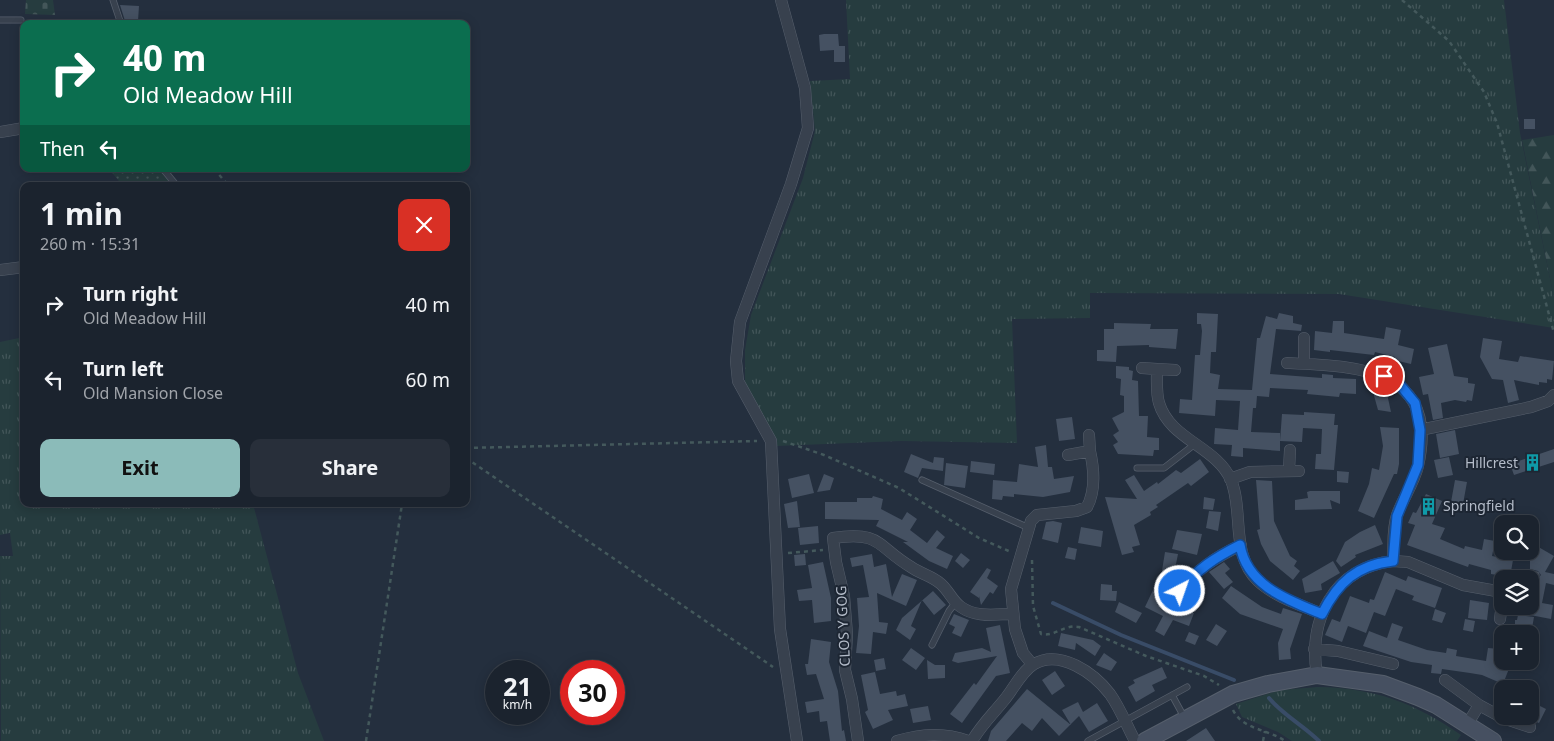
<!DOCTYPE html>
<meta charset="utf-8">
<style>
:root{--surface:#1b232e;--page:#282f3a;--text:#f1f3f6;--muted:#a0a4aa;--line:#39404a;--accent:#8bbbb9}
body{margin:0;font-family:"Noto Sans",sans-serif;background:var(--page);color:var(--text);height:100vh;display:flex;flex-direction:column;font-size:19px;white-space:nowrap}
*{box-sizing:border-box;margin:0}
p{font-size:16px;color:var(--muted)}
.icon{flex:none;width:28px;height:28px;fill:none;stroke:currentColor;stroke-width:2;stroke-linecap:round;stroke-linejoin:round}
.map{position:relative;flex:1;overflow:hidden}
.side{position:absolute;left:20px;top:182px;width:450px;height:325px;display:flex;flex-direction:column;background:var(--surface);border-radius:10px;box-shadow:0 2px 12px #0003,0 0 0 1px var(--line)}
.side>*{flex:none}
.hud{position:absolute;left:20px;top:20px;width:450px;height:152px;border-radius:10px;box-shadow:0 2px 12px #0003,0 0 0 1px var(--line);background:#0b6e4f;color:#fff;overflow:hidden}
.buttons{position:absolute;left:1494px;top:515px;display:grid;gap:10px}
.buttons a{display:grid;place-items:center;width:45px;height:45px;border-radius:10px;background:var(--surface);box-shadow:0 2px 12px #0003,0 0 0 1px var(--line);font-size:25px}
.speed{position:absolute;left:485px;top:660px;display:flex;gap:10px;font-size:25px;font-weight:700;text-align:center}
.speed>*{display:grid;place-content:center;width:65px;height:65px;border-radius:50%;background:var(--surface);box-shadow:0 2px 12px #0003,0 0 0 1px var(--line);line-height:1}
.speed small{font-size:12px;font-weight:400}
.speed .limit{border:8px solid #d22;background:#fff;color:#111}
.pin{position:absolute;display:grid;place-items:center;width:42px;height:42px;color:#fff;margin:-21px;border:2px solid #fff;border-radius:50%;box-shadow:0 1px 5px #0007}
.me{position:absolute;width:55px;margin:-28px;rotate:41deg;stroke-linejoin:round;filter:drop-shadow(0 0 4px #0008)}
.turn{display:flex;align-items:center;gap:18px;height:105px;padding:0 20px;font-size:22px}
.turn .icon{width:65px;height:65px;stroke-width:2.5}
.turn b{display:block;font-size:35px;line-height:42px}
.then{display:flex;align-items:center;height:48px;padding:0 20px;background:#0003;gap:10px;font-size:19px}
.round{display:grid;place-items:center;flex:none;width:52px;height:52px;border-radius:10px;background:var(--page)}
.summary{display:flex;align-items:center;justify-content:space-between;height:85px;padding:0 20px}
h1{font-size:30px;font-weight:700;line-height:38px}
.button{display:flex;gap:10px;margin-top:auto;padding:10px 20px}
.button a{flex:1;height:58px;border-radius:10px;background:var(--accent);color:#111;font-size:20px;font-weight:700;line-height:58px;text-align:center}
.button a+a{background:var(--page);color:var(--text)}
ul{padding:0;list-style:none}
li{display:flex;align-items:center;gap:15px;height:75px;padding:0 20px}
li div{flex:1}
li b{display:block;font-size:19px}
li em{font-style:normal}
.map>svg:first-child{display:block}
</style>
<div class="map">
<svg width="1554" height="741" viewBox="0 0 1554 741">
<defs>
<pattern id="grass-tufts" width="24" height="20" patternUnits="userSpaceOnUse" patternTransform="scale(1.25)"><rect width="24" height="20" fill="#263c3f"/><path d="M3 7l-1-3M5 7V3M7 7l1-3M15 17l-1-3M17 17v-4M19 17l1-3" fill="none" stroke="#435659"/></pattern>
<pattern id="forest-firs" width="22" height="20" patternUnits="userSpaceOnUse" patternTransform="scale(1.25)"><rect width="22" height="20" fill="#263c3f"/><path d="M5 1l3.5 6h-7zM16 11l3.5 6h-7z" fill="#435659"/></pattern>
<pattern id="cemetery-stones" width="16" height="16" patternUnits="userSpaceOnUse" patternTransform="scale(1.25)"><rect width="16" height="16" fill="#263c3f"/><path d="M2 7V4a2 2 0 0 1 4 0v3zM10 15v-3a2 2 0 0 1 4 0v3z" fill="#435659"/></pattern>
<pattern id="garden-dots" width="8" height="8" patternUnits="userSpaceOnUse" patternTransform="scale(1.25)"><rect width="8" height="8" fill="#263c3f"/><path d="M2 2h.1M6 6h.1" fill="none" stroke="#435659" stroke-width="1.8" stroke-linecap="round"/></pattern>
</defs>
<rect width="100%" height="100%" fill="#242f3e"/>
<path fill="url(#grass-tufts)" d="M846 0H1504L1520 133 1554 298V328L1339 294 1090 293V318L1012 319 1017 443 901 441 776 446 752 410 745 381V350L751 315 803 178 815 131 810 81 850 79Z
M24 337V504H253L298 673 324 741H1L0 556H13L10 533 0 535V342Z
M1318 687C1375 688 1415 703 1461 735L1457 741H1292L1278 732 1242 717 1236 704 1280 690Z"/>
<path fill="url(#forest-firs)" d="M1554 135V298L1522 140Z"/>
<path fill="url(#cemetery-stones)" d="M26 0H53L55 15 25 14Z"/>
<path fill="url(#garden-dots)" d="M109 169H168L181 186H123Z"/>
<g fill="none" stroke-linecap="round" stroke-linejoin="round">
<path stroke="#394c67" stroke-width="4" d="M1053 603 1121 635 1234 680
M1269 698C1283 715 1303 725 1319 741"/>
</g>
<path fill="#455162" d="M120 5 139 6 138 21H125Z
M824 34H838L839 46H845V62H834V50L820 51 819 35Z
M1524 119H1535V129H1524Z
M1197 313 1218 314 1216 352H1211L1210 373 1220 375 1218 389 1252 390 1257 338H1260L1266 316 1277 319 1279 313 1293 316V323L1302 325 1301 331 1276 329 1270 374 1322 378V374L1333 375V378L1356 379V394L1340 393 1339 397 1307 394 1308 390 1270 388 1269 397 1257 396 1256 408H1253L1251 432 1280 433V451L1243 448V457L1231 456 1232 445 1214 444 1215 428 1238 430 1240 401 1216 400 1215 416 1179 413 1180 399 1192 400 1195 355H1200L1202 331 1201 324H1197Z
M1333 321H1344V333L1384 339 1386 327 1401 330 1398 345 1414 349 1411 364 1394 360 1395 357 1375 352 1374 355 1330 350V352L1314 350 1315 331 1332 333Z
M1114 323 1151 324 1150 329H1178L1176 349 1149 347V345L1117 346 1116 362 1097 361V350H1104V329H1114Z
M1483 338 1502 341 1499 359 1518 362 1520 356 1554 361 1552 380 1547 379V383L1539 382V385L1514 380 1519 400 1508 403 1503 380 1492 379 1480 357Z
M1447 344 1454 376 1468 378V383L1475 384 1472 401 1467 400 1466 402 1455 400 1441 403 1443 418 1433 420 1428 394 1423 395 1419 377 1434 374 1428 348Z
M1116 366 1129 367V370L1133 371 1132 380 1138 381 1139 416H1148L1147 437 1159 438V450H1154L1153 456 1118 454 1113 445 1118 442 1113 435 1119 431 1112 418 1124 412V396L1120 395 1121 379 1116 378Z
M1386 389 1391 412 1378 410 1373 392Z
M1304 412 1335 414 1334 425H1338L1334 470 1315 469 1316 454H1321L1322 429 1303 428 1302 442 1280 441 1282 414 1304 415Z
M1072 417 1075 439 1059 441 1056 419Z
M1380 427 1399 428V464L1397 474H1394L1374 518 1358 511 1369 484 1372 468 1379 470 1383 446Z
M1455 430 1459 454 1440 458 1436 434Z
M1046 445 1048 467H1052L1054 479 1074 476 1070 492 1043 497 1014 494V497L1003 496 1002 500 992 499 993 480 1017 482 1019 464 1038 467 1035 447Z
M1554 449V462L1514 475 1510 464Z
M911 454 933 463 934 457 944 458 943 471 922 468 918 478 904 472Z
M1449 457 1453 475 1438 478 1434 460Z
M1200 459 1209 472 1191 486 1188 483 1156 505 1158 507 1150 512 1151 515 1134 525 1140 545 1132 547 1134 552 1122 555 1105 497 1137 499 1125 480 1134 475 1144 491 1157 482 1158 484 1176 470 1181 473Z
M971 461 995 464 994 475 970 472Z
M946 463 968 466 965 488 944 485Z
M1337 471 1349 472 1348 483 1337 482Z
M809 474 814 493 792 498 788 479Z
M824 474 834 478 830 490 817 492Z
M1256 480 1272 481 1274 521 1290 556 1297 561 1294 566 1300 571 1293 580 1270 561 1261 544 1257 530 1260 529Z
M1455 480 1467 482 1463 504 1451 502Z
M1310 491H1340V504L1330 500 1332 509 1295 510V500L1308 498 1307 492Z
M1426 494 1442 501 1432 524 1445 528 1440 539 1464 549 1465 546 1482 550 1484 539 1495 541 1492 556 1513 560 1510 577 1491 574V570L1469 564 1468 567 1407 545 1415 525 1408 523 1413 512 1416 513Z
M873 496 883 499 881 509 902 520 907 512 917 519 910 530 927 543 937 530 945 537 936 548 953 556 947 569 929 561 903 542H908L876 526 879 520 825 519V502H857V498H872Z
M1204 497 1215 499 1213 510 1203 509Z
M797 501 800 527 788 528 784 504Z
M1209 511 1221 512 1218 531 1206 528Z
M1053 521 1062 523 1058 543 1042 539 1046 522Z
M1375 525 1383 544 1355 555 1356 557 1341 567 1336 561 1345 542 1360 532Z
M818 526 819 543 800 545 798 528Z
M1081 527 1103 531 1101 547 1078 543Z
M1177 530 1202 534 1197 555 1172 549Z
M1535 545 1554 556 1545 572 1554 574V585L1546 583 1542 603 1553 605 1551 619 1530 615V579H1537L1541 575 1538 571 1530 569V553Z
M1068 547 1077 549 1075 560 1065 558Z
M1165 552 1178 554 1173 579 1161 577Z
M961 553 970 560 963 568 955 561Z
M805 554 806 565 795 566 794 555Z
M872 554 874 567 886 564 892 597 902 574 917 580 906 606 877 593 879 622 888 623 886 634 873 632 871 654 856 653 859 626 857 598 869 597 863 565 852 567 850 558Z
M1333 561 1340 573 1321 584 1322 590 1305 593 1302 579Z
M823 562 831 598V621L814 623 812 600 799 601 797 590 812 588 808 565Z
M1224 562 1230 569 1225 573 1233 582 1224 589 1209 572Z
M987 568 991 570 987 578 998 586 993 594 990 592 981 605 979 596V598L970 592Z
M1385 572 1406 581 1408 576 1442 588 1435 608 1412 600 1414 596 1396 589 1385 616 1374 612 1366 633 1348 626 1342 642 1325 635 1332 619 1340 622 1350 596 1369 603 1370 599 1374 600Z
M1101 584 1112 585V591H1117L1116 601 1100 600Z
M1231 586 1262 607 1281 614 1283 608 1302 614 1290 649 1291 659 1279 660 1278 643 1283 629 1240 614 1222 598Z
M1153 590 1156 599 1179 610 1180 608 1194 613 1189 626 1173 620 1164 636 1155 631 1163 616 1145 607Z
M933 591 946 605 934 615 922 600 911 626 916 629 910 640 896 630 902 618Z
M1470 600 1489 603 1487 620 1468 618Z
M1119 602 1142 613 1136 623 1115 612Z
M1435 609 1446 613 1442 623 1432 620Z
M954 614 969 620 961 637 952 633 955 627 949 624Z
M1518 615 1534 617 1531 634H1515V620H1517Z
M1465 619 1475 621 1473 632 1463 630Z
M1392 623 1403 627 1398 640 1427 650 1446 653 1447 648 1457 650 1456 656 1486 661 1488 648 1500 649 1498 661H1512L1503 684 1482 675 1470 673 1442 669 1441 674 1431 673 1432 665 1411 662 1363 646 1369 631 1387 638Z
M1216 624 1227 631 1217 646 1206 640Z
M1000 625 1010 673 996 676 962 723 950 714 974 683 976 685 997 656 958 663 952 661 955 653 982 648 991 652 986 628Z
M1189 632 1199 636 1195 645 1185 641Z
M1061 633 1093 640 1101 646 1095 656 1076 643 1075 650 1058 646Z
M811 639 831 642 829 662 838 691 842 731 844 730 846 741H830L827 721 820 722 819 711 807 713 805 702 824 699 816 674 807 675 805 664H808Z
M911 648 925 658 916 670 902 660Z
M1104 653 1117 662 1111 671 1096 665Z
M884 658 886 669 876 671 874 660Z
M927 660 935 665H945V678L928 679Z
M1162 667 1167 678 1152 685 1155 691 1136 702 1128 687 1135 683 1133 680Z
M1055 671 1065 686 1052 695 1042 680Z
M875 672 880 694 896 691 897 696 905 694 908 706 888 710 893 720 873 729 865 712 868 710 861 675Z
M1027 689 1071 725 1062 710 1078 702 1083 712 1097 703 1108 721 1089 732 1079 716 1059 736 1042 718 1032 731 1022 723 1006 741H988L991 731Z
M1530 701 1546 709 1539 723 1530 719Z
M928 706 931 720 913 723 910 709Z
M1206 728 1215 741H1186Z"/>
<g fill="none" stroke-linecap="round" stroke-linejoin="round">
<defs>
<path id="lane" d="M113 0 121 24
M0 20H21
M163 169 177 186
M1137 468H1164L1195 444
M922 480 1029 528
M1521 579 1522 573 1536 575
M932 645 949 611 956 602
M1172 695 1184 717
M1088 741 1187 687"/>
<path id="street" d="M781 0 805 88 808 128 791 184 740 322 736 361 738 381 771 441 780 629 797 741
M0 132 24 128
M0 270 24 267
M1304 338V363
M1287 363C1358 366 1440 368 1418 466 1414 483 1403 498 1397 515 1392 529 1394 546 1393 561 1333 568 1308 620 1317 675
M1142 368 1157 369C1157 380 1156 393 1159 403 1170 440 1216 446 1231 480 1244 512 1230 554 1258 581 1275 597 1301 605 1322 614
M1157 369 1175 370
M1420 430 1531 407 1548 401 1554 395
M1089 435 1090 451
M1289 470 1290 450
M1230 479 1250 472 1299 471
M1393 561 1408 562 1463 585 1502 592
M1180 591C1197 569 1216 557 1241 545
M1500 619 1502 604
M1314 649 1338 651 1393 664
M1032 664 1023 653 1015 629 1011 589 1031 521 1037 515 1076 511 1087 507C1096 490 1094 469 1090 451L1068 455
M1445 680 1479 705 1467 725
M1479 705 1503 718 1530 727
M858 741 852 699 845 670 847 634 844 596 836 562 833 538C882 531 876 546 911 567 921 574 932 576 941 584 949 591 953 602 961 607 976 618 996 614 1013 614
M897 741C922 734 943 732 968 741
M972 741C982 724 993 714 1005 699 1014 688 1022 671 1034 664 1060 649 1094 673 1110 694 1120 708 1127 726 1135 741"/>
<path id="secondary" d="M1145 741 1233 694 1268 684 1317 675 1383 684 1418 697 1436 705 1493 741"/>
</defs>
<use href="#lane" stroke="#565f6c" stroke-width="7"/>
<use href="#street" stroke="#565f6c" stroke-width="12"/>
<use href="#secondary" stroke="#565f6c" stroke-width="18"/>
<path stroke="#44595c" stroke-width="2.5" stroke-dasharray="4 4" stroke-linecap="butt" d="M1402 0 1449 41 1484 92 1497 123 1554 333
M214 169 229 186
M783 441 824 455 899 488 979 538 1011 552
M466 448 757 441
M466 458 773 667
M788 553 823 550
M1032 560 1033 606 1041 634C1056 637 1063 624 1079 627L1146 656 1204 676 1219 685
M1233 710C1243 730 1268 729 1285 741
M366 741 402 504
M1263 741 1265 731"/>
<use href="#lane" stroke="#38414e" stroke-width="5.5"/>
<use href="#street" stroke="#38414e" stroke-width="11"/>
<use href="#secondary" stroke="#465061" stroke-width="16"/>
</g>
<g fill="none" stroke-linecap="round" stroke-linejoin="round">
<defs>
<path id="route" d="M1180 591C1197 569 1216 557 1240 545 1247 586 1288 600 1322 614 1338 582 1357 565 1393 561L1397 516 1418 465 1420 430 1415 403 1401 386 1384 376"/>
</defs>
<use href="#route" stroke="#114b97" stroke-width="12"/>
<use href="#route" stroke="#1a73e8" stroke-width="9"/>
</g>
<defs>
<symbol id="building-bare" viewBox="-9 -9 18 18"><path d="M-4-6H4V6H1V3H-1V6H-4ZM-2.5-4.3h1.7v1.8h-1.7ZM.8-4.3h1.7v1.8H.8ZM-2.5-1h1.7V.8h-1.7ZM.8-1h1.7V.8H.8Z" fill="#0f9aa8" stroke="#1d2633" stroke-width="2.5" paint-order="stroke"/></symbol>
</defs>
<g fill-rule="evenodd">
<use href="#building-bare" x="1520" y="450" width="25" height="25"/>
<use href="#building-bare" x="1416" y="494" width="25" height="25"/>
</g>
<g text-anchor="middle" stroke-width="4" stroke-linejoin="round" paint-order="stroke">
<g font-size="14" fill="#b4bcc9" stroke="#1d2633" text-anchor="end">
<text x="1518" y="468">Hillcrest</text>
<text x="1443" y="511" text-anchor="start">Springfield</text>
</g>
<g font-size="14" fill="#b4bcc9" stroke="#1d2633">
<text transform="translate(843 626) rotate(-93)" y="5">CLOS Y GOG</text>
</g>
</g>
</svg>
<div class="buttons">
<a><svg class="icon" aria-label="search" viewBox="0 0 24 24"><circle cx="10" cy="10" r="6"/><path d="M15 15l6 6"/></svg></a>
<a><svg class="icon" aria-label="layers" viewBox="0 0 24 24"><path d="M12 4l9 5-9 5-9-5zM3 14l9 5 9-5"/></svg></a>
<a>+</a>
<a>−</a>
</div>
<div class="speed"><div>21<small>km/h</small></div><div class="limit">30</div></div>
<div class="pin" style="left:1384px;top:376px;background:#d93025"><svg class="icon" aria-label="arrive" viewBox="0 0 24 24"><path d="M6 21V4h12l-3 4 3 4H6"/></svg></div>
<svg class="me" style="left:1180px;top:591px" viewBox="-20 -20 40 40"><circle r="17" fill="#1a73e8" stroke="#fff" stroke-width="3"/><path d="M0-11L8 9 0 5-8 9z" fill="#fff"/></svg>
<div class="hud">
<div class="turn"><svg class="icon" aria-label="right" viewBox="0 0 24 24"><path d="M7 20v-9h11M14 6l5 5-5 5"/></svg><div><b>40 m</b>Old Meadow Hill</div></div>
<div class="then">Then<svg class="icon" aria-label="left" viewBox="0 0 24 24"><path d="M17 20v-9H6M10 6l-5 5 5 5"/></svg></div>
</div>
<section class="side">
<div class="summary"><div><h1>1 min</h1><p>260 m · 15:31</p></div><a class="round" style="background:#d93025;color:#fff"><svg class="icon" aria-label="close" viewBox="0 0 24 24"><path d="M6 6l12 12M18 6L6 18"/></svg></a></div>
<ul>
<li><svg class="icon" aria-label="right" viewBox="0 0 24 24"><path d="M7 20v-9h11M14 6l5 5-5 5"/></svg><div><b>Turn right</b><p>Old Meadow Hill</p></div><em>40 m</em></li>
<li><svg class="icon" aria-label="left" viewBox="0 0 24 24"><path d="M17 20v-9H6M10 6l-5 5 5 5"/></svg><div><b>Turn left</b><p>Old Mansion Close</p></div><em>60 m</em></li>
</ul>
<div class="button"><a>Exit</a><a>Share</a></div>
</section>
</div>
